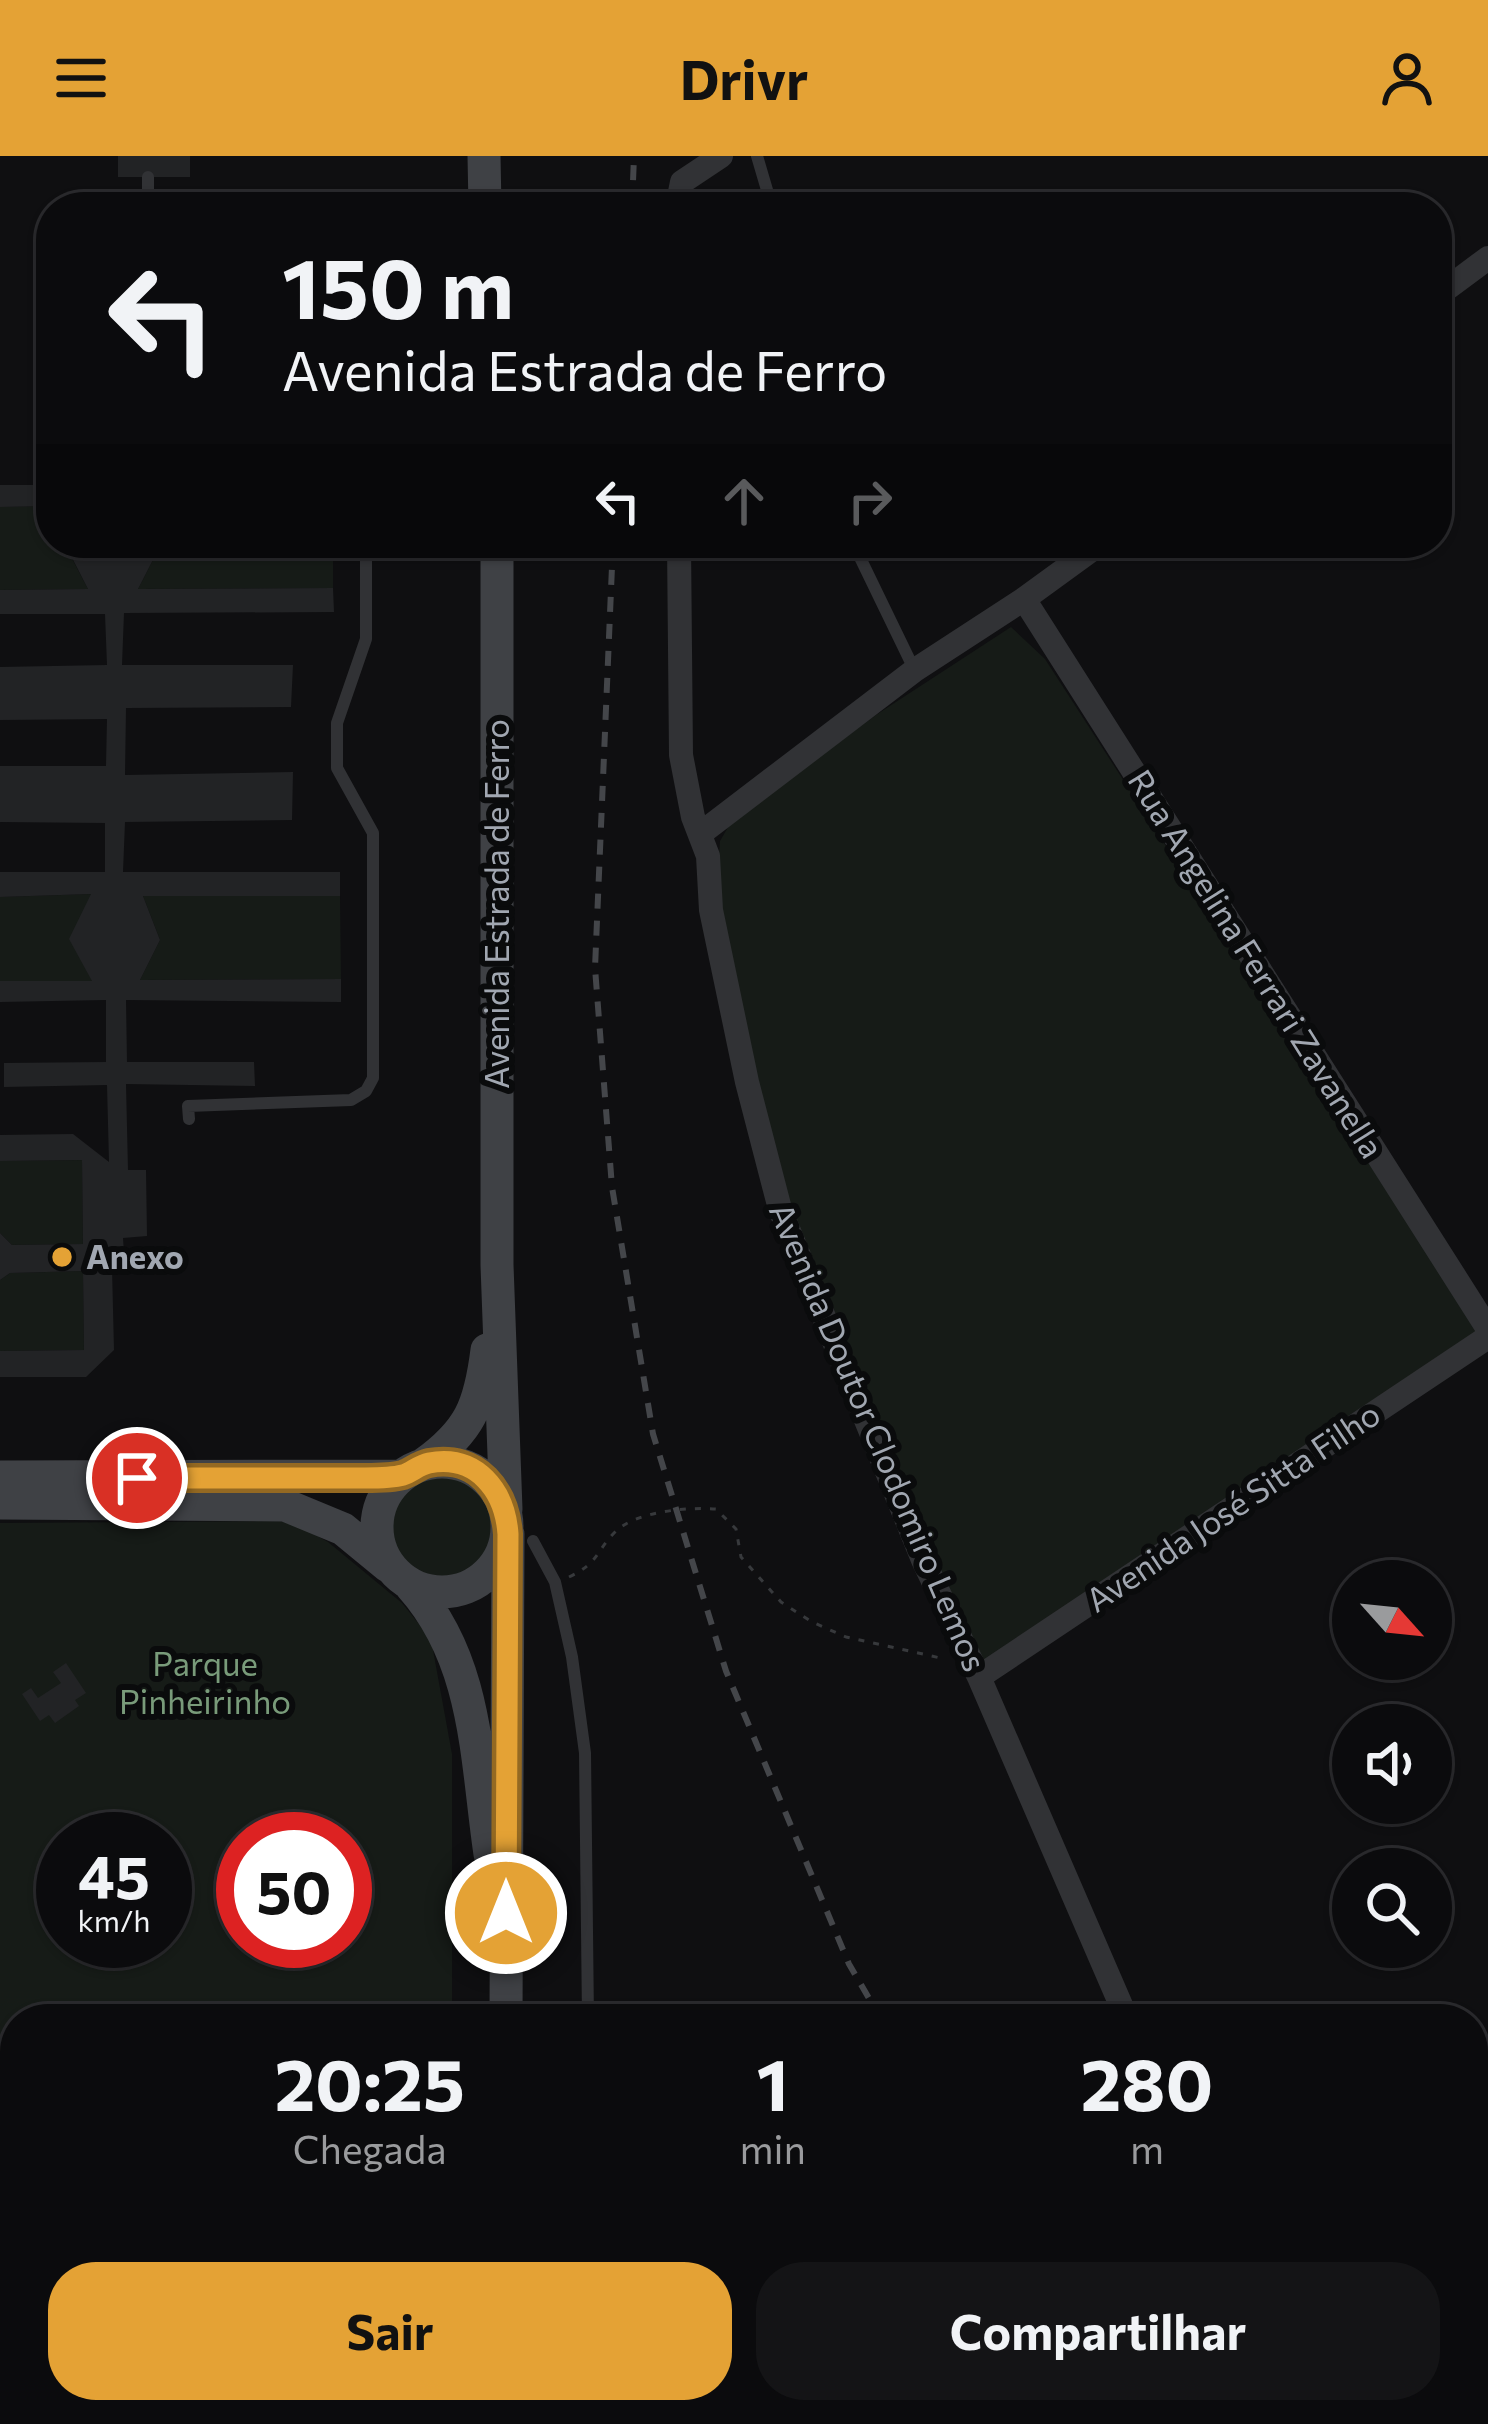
<!DOCTYPE html>
<html lang="pt">
<meta charset="utf-8">
<style>
:root{--surface:#0b0b0d;--page:#141416;--text:#f1f3f6;--muted:#9a9b9d;--line:#2b2b2e;--accent:#e4a235}
body{margin:0;font-family:Commissioner,sans-serif;background:var(--page);color:var(--text);height:100vh;display:flex;flex-direction:column;font-size:45px;white-space:nowrap}
*{box-sizing:border-box;margin:0}
p{font-size:39px;color:var(--muted)}
.icon{flex:none;width:66px;height:66px;fill:none;stroke:currentColor;stroke-width:2;stroke-linecap:round;stroke-linejoin:round}
.map{position:relative;flex:1;overflow:hidden}
.sheet{position:absolute;left:0px;top:1848px;width:1488px;height:420px;display:flex;flex-direction:column;background:var(--surface);border-radius:48px 48px 0 0;box-shadow:0 3px 9px #0004,0 0 0 3px var(--line)}
.sheet>*{flex:none}
.hud{position:absolute;left:36px;top:36px;width:1416px;height:366px;border-radius:48px;box-shadow:0 3px 9px #0004,0 0 0 3px var(--line);background:#0b0b0d;color:var(--text);overflow:hidden}
.needle{width:78px;rotate:117deg}
.fabs{position:absolute;left:1332px;top:1404px;display:grid;gap:24px}
.fabs a{display:grid;place-items:center;width:120px;height:120px;border-radius:50%;background:var(--surface);box-shadow:0 3px 9px #0004,0 0 0 3px var(--line);font-size:60px}
.speed{position:absolute;left:36px;top:1656px;display:flex;gap:24px;font-size:60px;font-weight:700;text-align:center}
.speed>*{display:grid;place-content:center;width:156px;height:156px;border-radius:50%;background:var(--surface);box-shadow:0 3px 9px #0004,0 0 0 3px var(--line);line-height:1}
.speed small{font-size:30px;font-weight:400}
.speed .limit{border:18px solid #d22;background:#fff;color:#111}
.pin{position:absolute;display:grid;place-items:center;width:102px;height:102px;color:#fff;margin:-51px;border:6px solid #fff;border-radius:50%;box-shadow:0 3px 12px #0007}
.me{position:absolute;width:132px;margin:-66px;rotate:0deg;stroke-linejoin:round;filter:drop-shadow(0 0 9px #0008)}
.turn{display:flex;align-items:center;gap:42px;height:252px;padding:0 48px;font-size:54px}
.turn .icon{width:156px;height:156px;stroke-width:2.5}
.turn b{display:block;font-size:84px;line-height:102px}
.lanes{display:flex;align-items:center;height:114px;padding:0 48px;background:#0003;justify-content:center;gap:60px;direction:ltr}
.lanes .off{opacity:.35}
.eta{display:flex;justify-content:space-evenly;align-items:center;height:204px;text-align:center}
.eta b{font-size:72px;font-weight:700;line-height:84px}
.primary-button{display:flex;gap:24px;margin-top:auto;padding:24px 48px}
.primary-button a{flex:1;height:138px;border-radius:48px;background:var(--accent);color:#111;font-size:48px;font-weight:700;line-height:138px;text-align:center}
.primary-button a+a{background:var(--page);color:var(--text)}
header{display:flex;justify-content:space-between;align-items:center;height:156px;padding:0 48px;background:var(--accent);color:#111;font-size:54px;font-weight:700}
.map>svg:first-child{display:block}
</style>
<header><svg class="icon" aria-label="menu" viewBox="0 0 24 24"><path d="M4 6h16M4 12h16M4 18h16"/></svg>Drivr<svg class="icon" aria-label="person" viewBox="0 0 24 24"><circle cx="12" cy="8" r="4"/><path d="M4 21q1-7 8-7t8 7"/></svg></header>
<div class="map">
<svg width="1488" height="2268" viewBox="0 0 1488 2268">
<rect width="100%" height="100%" fill="#0f0f11"/>
<path fill="#161b17" fill-rule="evenodd" d="M51 350V387H70L67 393 88 433 0 434V351Z
M155 387H333V432L138 433 158 394Z
M1011 471 1045 503 1482 1179 980 1509 931 1402 769 1002 717 730 720 685 731 666 876 559Z
M91 738 92 825H0V741Z
M143 740H340L341 823 140 824 160 784Z
M82 1004 83 1088 12 1089 0 1077V1005Z
M83 1115 84 1194 0 1195V1124L10 1117Z
M390 1373a52 52 0 1 1 104 0a52 52 0 1 1-104 0Z
M291 1365 328 1386 402 1447 431 1483 452 1598V1863H15V2253H452V2268H0V1367ZM63 1683H165V1785H63ZM243 1683H345V1785H243Z"/>
<path fill="#222325" d="M118 0H190V21H118Z
M33 87H51V121H33Z
M35 139H51V173H35Z
M0 329H51V350L0 351Z
M70 387H155L158 394 138 433 333 432 334 456 124 457 122 509H293L291 551 126 552 125 619 293 616 292 664 125 666 123 716H340V740H143L160 784 140 824 341 823V846L126 844 127 906H254L255 930 126 928 128 1014H146L147 1080 123 1082 125 1112H112L114 1194 86 1221H0V1195L84 1194 83 1115 10 1117 0 1124V1077L12 1089 83 1088 82 1004 0 1005V979L73 978 109 1006 107 929 4 931V907L106 906V844L0 846V825H92L69 783 91 738 0 741V716H105V667L0 666V610H106L107 563 0 564V511L107 509 105 458H0V434L88 433 67 392Z
M66 1507 86 1537 75 1544 79 1550 55 1567 49 1559 40 1565 22 1538 31 1532 38 1542 61 1527 53 1516Z"/>
<g fill="none" stroke-linecap="round" stroke-linejoin="round">
<path stroke="#37393c" stroke-width="3" stroke-dasharray="6 9" stroke-linecap="butt" d="M569 1421C599 1407 596 1395 615 1376 636 1355 688 1351 716 1353L736 1373 741 1401 781 1446 812 1466 846 1481 945 1503"/>
<path stroke="#313235" stroke-width="12" d="M757 0 772 51
M148 21V44L161 50 284 51
M853 387 914 513
M189 963 188 950 351 944 366 935 373 922V677L337 612V567L366 483V387
M533 1385 555 1426 572 1501 585 1597 588 1863
M587 2253V2268"/>
<path stroke="#313235" stroke-width="24" d="M677 51 682 26 721 0
M1437 140 1488 102
M679 387 681 599 693 661 708 700 711 754 747 926 780 1053 923 1404 979 1521 1127 1863
M1024 443 1488 1173
M700 678 915 514 1024 443 1101 387
M979 1521 1488 1181
M1473 2099 1488 2090
M1306 2253 1317 2268"/>
<path stroke="#3f4145" stroke-width="33" d="M484 0 485 51
M497 387V1109L506 1353
M377 1371a65 65 0 1 1 130 0a65 65 0 1 1-130 0Z
M424 1308C470 1275 480 1250 487 1194
M0 1321 401 1320
M0 1347 285 1349 343 1373 388 1410
M411 1430C478 1505 476 1603 490 1698
M506 1863 508 1378
M506 2268V2253"/>
<path stroke="#44464a" stroke-width="6" stroke-dasharray="15 12" stroke-linecap="butt" d="M632 51 634 0
M613 387 595 812 612 1031 653 1278 726 1515 849 1808 881 1863
M1179 2253 1194 2268"/>
</g>
<g fill="none" stroke-linecap="round" stroke-linejoin="round">
<defs>
<path id="route" d="M137 1322H365C377 1322 392 1322 403 1319 412 1316 419 1309 429 1307 477 1298 505 1335 508 1378L506 1757"/>
</defs>
<use href="#route" stroke="#946922" stroke-width="30"/>
<use href="#route" stroke="#e4a235" stroke-width="21"/>
</g>
<circle fill="#e4a235" stroke="#0a0b0c" stroke-width="4.5" cx="62" cy="1101" r="12"/>
<g text-anchor="middle" stroke-width="12" stroke-linejoin="round" paint-order="stroke">
<g font-size="33" fill="#a1a7b1" stroke="#0a0b0c">
<text transform="translate(497 748) rotate(-90)" y="12">Avenida Estrada de Ferro</text>
<text transform="translate(1256 808) rotate(58)" y="12">Rua Angelina Ferrari Zavanella</text>
<text transform="translate(878 1281) rotate(67)" y="12">Avenida Doutor Clodomiro Lemos</text>
<text transform="translate(1233 1351) rotate(-34)" y="12">Avenida José Sitta Filho</text>
</g>
<g font-size="33" font-weight="bold" fill="#a1a7b1" stroke="#0a0b0c" text-anchor="start">
<text x="86" y="1113">Anexo</text>
</g>
<g font-size="33" fill="#799b7a" stroke="#0a0b0c">
<text x="205" y="1520">Parque<tspan x="205" dy="38">Pinheirinho</tspan></text>
</g>
</g>
</svg>
<div class="fabs">
<a><svg class="needle" viewBox="-14 -14 28 28"><path d="M0-13l5 13h-10z" fill="#e53935"/><path d="M0 13l5-13h-10z" fill="#9a9b9d"/></svg></a>
<a><svg class="icon" aria-label="sound" viewBox="0 0 24 24"><path d="M4 9h4l5-4v14l-5-4H4zM17 9q2 3 0 6"/></svg></a>
<a><svg class="icon" aria-label="search" viewBox="0 0 24 24"><circle cx="10" cy="10" r="6"/><path d="M15 15l6 6"/></svg></a>
</div>
<div class="speed"><div>45<small>km/h</small></div><div class="limit">50</div></div>
<div class="pin" style="left:137px;top:1322px;background:#d93025"><svg class="icon" aria-label="arrive" viewBox="0 0 24 24"><path d="M6 21V4h12l-3 4 3 4H6"/></svg></div>
<svg class="me" style="left:506px;top:1757px" viewBox="-20 -20 40 40"><circle r="17" fill="#e4a235" stroke="#fff" stroke-width="3"/><path d="M0-11L8 9 0 5-8 9z" fill="#fff"/></svg>
<div class="hud">
<div class="turn"><svg class="icon" aria-label="left" viewBox="0 0 24 24"><path d="M17 20v-9H6M10 6l-5 5 5 5"/></svg><div><b>150 m</b>Avenida Estrada de Ferro</div></div>
<div class="lanes"><svg class="icon" aria-label="left" viewBox="0 0 24 24"><path d="M17 20v-9H6M10 6l-5 5 5 5"/></svg><svg class="icon off" aria-label="ahead" viewBox="0 0 24 24"><path d="M12 20V5M6 11l6-6 6 6"/></svg><svg class="icon off" aria-label="right" viewBox="0 0 24 24"><path d="M7 20v-9h11M14 6l5 5-5 5"/></svg></div>
</div>
<section class="sheet">
<div class="eta">
<div><b>20:25</b><p>Chegada</p></div>
<div><b>1</b><p>min</p></div>
<div><b>280</b><p>m</p></div>
</div>
<div class="primary-button"><a>Sair</a><a>Compartilhar</a></div>
</section>
</div>
